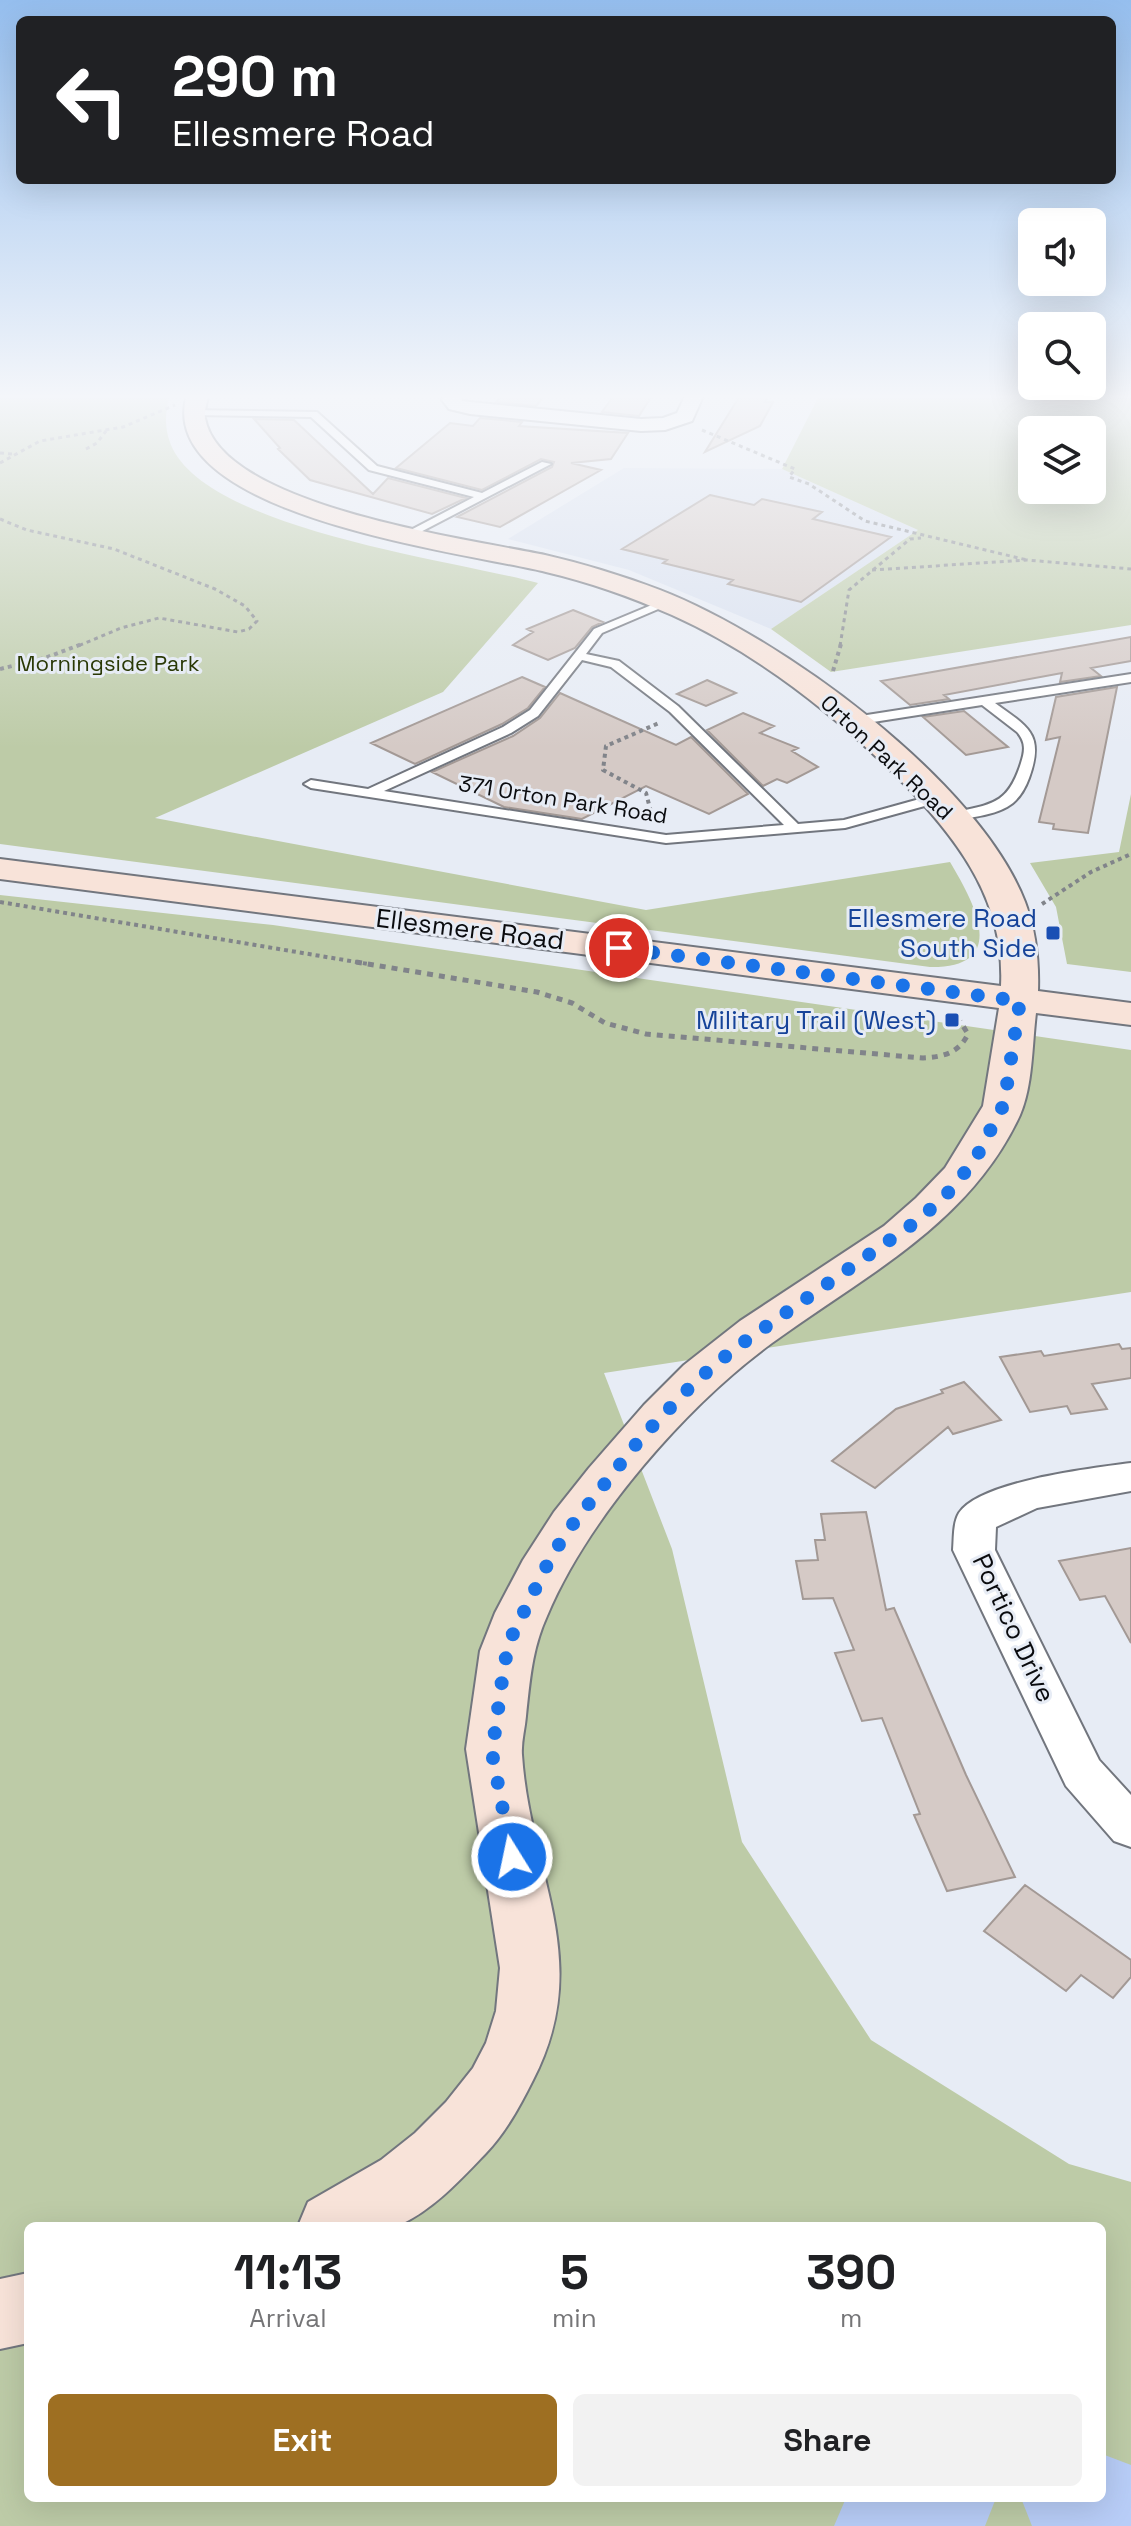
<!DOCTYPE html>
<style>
:root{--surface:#fff;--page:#f2f2f2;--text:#202124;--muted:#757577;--accent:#9e6f22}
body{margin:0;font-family:"Space Grotesk",sans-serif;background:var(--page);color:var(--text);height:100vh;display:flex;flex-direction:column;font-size:30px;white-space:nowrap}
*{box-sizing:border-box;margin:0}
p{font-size:26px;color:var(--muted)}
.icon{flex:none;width:44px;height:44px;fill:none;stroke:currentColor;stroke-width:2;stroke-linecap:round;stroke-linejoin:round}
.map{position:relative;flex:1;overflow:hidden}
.panel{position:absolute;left:24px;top:2222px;width:1082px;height:280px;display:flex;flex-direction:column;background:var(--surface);border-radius:12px;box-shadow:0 8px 32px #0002}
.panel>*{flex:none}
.hud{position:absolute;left:16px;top:16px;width:1100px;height:168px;border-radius:12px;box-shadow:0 8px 32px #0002;background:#202124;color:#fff;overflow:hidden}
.tools{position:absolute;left:1018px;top:208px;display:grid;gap:16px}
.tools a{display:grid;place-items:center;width:88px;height:88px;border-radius:12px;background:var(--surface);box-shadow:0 8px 32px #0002;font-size:40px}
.pin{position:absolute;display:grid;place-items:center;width:68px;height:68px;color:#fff;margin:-34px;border:4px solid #fff;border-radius:50%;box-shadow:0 2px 8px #0007}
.me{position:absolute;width:88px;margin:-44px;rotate:350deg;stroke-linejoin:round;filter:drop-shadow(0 0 6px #0008)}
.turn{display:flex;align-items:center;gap:28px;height:168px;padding:0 24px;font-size:36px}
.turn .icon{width:104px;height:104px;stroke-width:2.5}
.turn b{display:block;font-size:56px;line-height:68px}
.eta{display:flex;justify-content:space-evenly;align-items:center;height:136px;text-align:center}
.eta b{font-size:48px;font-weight:700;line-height:56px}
.primary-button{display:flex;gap:16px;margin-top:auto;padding:16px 24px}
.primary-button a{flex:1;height:92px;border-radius:12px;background:var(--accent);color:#fff;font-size:32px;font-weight:700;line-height:92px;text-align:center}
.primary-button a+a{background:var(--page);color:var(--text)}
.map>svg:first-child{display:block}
</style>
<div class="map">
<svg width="1131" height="2526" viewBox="0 0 1131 2526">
<rect width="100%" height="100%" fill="#e7ecf5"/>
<path fill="#d8e0ef" d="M624 468 782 469 918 530 771 629 629 570 508 539Z"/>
<path fill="#bdcba7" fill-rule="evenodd" d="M0 394H170C164 415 164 434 175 453 222 531 452 560 538 583L443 692 155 818 646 910 950 862C975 904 1010 968 930 967L0 844Z
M820 394H1131V625L831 672 771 629 918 530 782 469ZM1032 430H1092V490H1032Z
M1131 794V972L1067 964 1056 907 1030 863 1119 852Z
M0 895 273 925 1131 1050V1292L604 1373 672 1549 742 1842 871 2040 1069 2164 1131 2182V2526H0ZM28 2226H1102V2498H28Z"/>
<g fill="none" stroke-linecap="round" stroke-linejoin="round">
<path fill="#b8cdf7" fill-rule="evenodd" d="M1102 2454 1131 2465V2526H1032L1021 2498H1102Z
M846 2498H996L985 2526H834Z"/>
</g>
<path fill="#d5cac6" stroke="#a39995" stroke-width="2" d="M503 394H546L536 406 496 402Z
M615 394 651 397 639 416 602 412Z
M741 394H769L765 402H773L760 426 705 452Z
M480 418 522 422 519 426 628 433 611 459 571 463 601 470 500 527 457 517 552 467 554 462 541 459 482 490 396 468 450 423 473 426Z
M254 419 294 420 373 494 388 478 466 498 432 514 310 480 278 449 280 448Z
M710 495 754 505 762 499 822 512 813 519 891 537 801 602 728 584 733 580 663 563 667 560 622 549Z
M573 610 603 622 592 627 575 648 548 660 513 645 533 632 527 629Z
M1131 637V661L1091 668 1101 676 1060 682 1062 673 944 695 949 699 910 705 881 681Z
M522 677 545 687 528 708 502 724 415 764 371 743Z
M707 680 736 693 706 706 677 694Z
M1117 687 1088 833 1053 829 1054 824 1039 822 1060 737 1046 740 1056 697Z
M560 693 676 745 691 737 748 794 709 814 646 786 582 819 504 807 432 772 513 736 540 718Z
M964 711 1008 747 966 755 923 717Z
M743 713 774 726 760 733 798 748 792 751 818 767 787 783 777 779 763 786 707 730Z
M1119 1344 1122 1349 1131 1348V1378L1092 1384 1107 1409 1071 1414 1067 1406 1030 1412 1000 1357 1041 1351 1044 1356Z
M964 1382 1001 1420 953 1434 948 1427 875 1488 832 1461 896 1409 943 1393 941 1390Z
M866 1512 886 1610 894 1608 966 1775 1015 1877 947 1891 914 1815 920 1814 882 1718 862 1721 835 1653 854 1650 833 1598 803 1599 796 1561 818 1560 815 1540H825L821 1514Z
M1131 1548V1643L1105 1596 1080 1600 1059 1561Z
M1025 1885 1131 1960V1977L1113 1998 1081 1975 1066 1991 984 1931Z"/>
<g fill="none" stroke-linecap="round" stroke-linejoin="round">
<defs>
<path id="lane" d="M191 410 317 412 377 466 482 493 542 462 551 464 409 538 405 537V533L474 497 369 470 311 417 194 415 189 412Z
M666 599 672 602 670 604 602 633 586 654 619 661 678 706 798 824 844 820 934 795 939 796V802L845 828 666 843 311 788 304 784 311 780 368 789 503 727 530 710 594 629ZM582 660 611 667 670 712 784 825 666 835 384 791 511 733 538 716Z
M1131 674V682L995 703C1028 727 1045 734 1029 778 1025 789 1018 801 1007 807 991 816 970 817 952 821L947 820V814C988 804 1007 808 1021 763 1025 751 1026 742 1017 732L982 705 854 725 848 721 854 717Z"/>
<path id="street" d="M443 394H461L462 401 470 402 641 419 663 418 677 413 686 394H704L692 421 665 430 641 431 470 414 449 409 442 400Z
M1131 1463V1491L1037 1508 996 1527 995 1550 1099 1760 1131 1795V1847L1114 1841 1066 1786 953 1550C954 1538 953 1523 959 1513 980 1481 1093 1468 1131 1463Z"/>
<path id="secondary" d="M187 394H209C207 401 204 410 205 418 221 507 470 539 545 555 584 564 623 576 660 590 779 636 978 780 1025 902 1036 931 1039 960 1038 991L1131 1003V1025L1036 1013C1032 1045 1033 1085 1020 1115 970 1224 864 1276 772 1343 687 1405 588 1518 547 1616 532 1649 530 1680 526 1716 525 1729 521 1742 522 1755 530 1875 595 1960 533 2080 520 2106 506 2132 486 2153 462 2178 433 2210 401 2224 385 2231 320 2226 298 2226L308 2202 381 2160 415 2133 446 2102 473 2068 486 2043 496 2011 500 1968 466 1749 480 1651 495 1613 523 1560 554 1512 589 1468 644 1405 684 1365 740 1321 884 1226 916 1198 945 1168 983 1106 999 1008 0 879V859L1001 986C1005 905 963 846 910 790 842 720 761 655 672 615 631 597 589 582 546 572 470 553 151 516 187 394Z
M28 2273V2343L0 2349V2279Z"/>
</defs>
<use href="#lane" stroke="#72767e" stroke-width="4"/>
<use href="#street" stroke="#72767e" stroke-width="4"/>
<use href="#secondary" stroke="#72767e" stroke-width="4"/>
<path stroke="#81848a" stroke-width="3" stroke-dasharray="4 4" stroke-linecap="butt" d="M702 430 795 469 789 477 809 484 865 521 1027 560
M86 449 97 443 106 431
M0 453 12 454
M0 463 40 441 123 427 175 405
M0 519 27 530 114 549 215 589 245 606 257 621 249 629 238 632 159 618 121 628 78 646
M872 570 1027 560 1131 569
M840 646 849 590 910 539 921 538"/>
<path stroke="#81848a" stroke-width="4" stroke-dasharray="4 4" stroke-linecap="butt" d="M0 669 45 658 82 644
M833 671 841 644
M655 817 652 816 646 793 603 770 606 746 659 723
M0 902 368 964
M1042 904 1091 872 1131 854"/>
<path stroke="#81848a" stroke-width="5" stroke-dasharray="6 6" stroke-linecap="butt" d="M356 962 537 992 572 1003 605 1023 646 1034 923 1058C943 1057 959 1053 968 1034L960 1021"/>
<use href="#lane" fill="#fff" fill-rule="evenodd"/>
<use href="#street" fill="#fff" fill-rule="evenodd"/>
<use href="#secondary" fill="#f8e3d9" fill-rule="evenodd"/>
</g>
<linearGradient id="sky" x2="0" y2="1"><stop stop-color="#95beee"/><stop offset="0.53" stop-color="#f4f6fa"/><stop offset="1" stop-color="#f4f6fa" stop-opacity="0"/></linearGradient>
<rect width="1131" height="748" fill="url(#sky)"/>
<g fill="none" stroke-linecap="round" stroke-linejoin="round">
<path stroke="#1a73e8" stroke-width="14" stroke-dasharray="0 25.2" d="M512 1857 492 1753 504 1666 510 1640 551 1557 569 1529 641 1438 696 1381 734 1349 920 1219 953 1188 977 1156 1004 1104 1020 1001 619 948"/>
</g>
<g fill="#1a4fb4" stroke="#e7ecf5" stroke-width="3">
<rect x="1045" y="925" width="16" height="16" rx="4"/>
<rect x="944" y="1012" width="16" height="16" rx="4"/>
</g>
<g text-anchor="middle" stroke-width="6" stroke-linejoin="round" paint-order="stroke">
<g font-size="22" fill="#2a3906" stroke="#e7ecf5">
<text x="108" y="671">Morningside Park</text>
</g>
<g font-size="22" fill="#0a0b0e" stroke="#e7ecf5">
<text transform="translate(887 757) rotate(43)" y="8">Orton Park Road</text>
<text transform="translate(563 799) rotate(9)" y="8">371 Orton Park Road</text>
</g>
<g font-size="26" fill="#164399" stroke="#e7ecf5" text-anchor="end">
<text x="1037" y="927">Ellesmere Road<tspan x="1037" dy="30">South Side</tspan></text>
<text x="936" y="1029">Military Trail (West)</text>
</g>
<g font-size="26" fill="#0a0b0e" stroke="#e7ecf5">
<text transform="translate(470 929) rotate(7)" y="9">Ellesmere Road</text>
<text transform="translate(1014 1628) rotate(65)" y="9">Portico Drive</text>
</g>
</g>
</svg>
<div class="tools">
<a><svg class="icon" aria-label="sound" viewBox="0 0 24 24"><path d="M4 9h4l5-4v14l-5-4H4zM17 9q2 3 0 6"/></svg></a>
<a><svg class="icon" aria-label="search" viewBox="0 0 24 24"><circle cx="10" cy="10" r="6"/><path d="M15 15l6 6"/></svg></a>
<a><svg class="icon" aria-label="layers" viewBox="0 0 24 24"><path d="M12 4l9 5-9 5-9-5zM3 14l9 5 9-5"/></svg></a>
</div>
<div class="pin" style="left:619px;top:948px;background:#d93025"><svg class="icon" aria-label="arrive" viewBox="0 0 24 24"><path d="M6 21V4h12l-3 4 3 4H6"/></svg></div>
<svg class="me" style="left:512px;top:1857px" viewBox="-20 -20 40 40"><circle r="17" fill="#1a73e8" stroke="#fff" stroke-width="3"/><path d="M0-11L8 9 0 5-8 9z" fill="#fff"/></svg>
<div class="hud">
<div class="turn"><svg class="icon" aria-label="left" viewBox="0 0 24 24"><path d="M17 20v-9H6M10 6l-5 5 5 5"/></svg><div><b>290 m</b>Ellesmere Road</div></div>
</div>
<section class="panel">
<div class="eta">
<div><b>11:13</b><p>Arrival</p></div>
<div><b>5</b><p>min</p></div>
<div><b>390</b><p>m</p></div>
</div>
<div class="primary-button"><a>Exit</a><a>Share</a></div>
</section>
</div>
